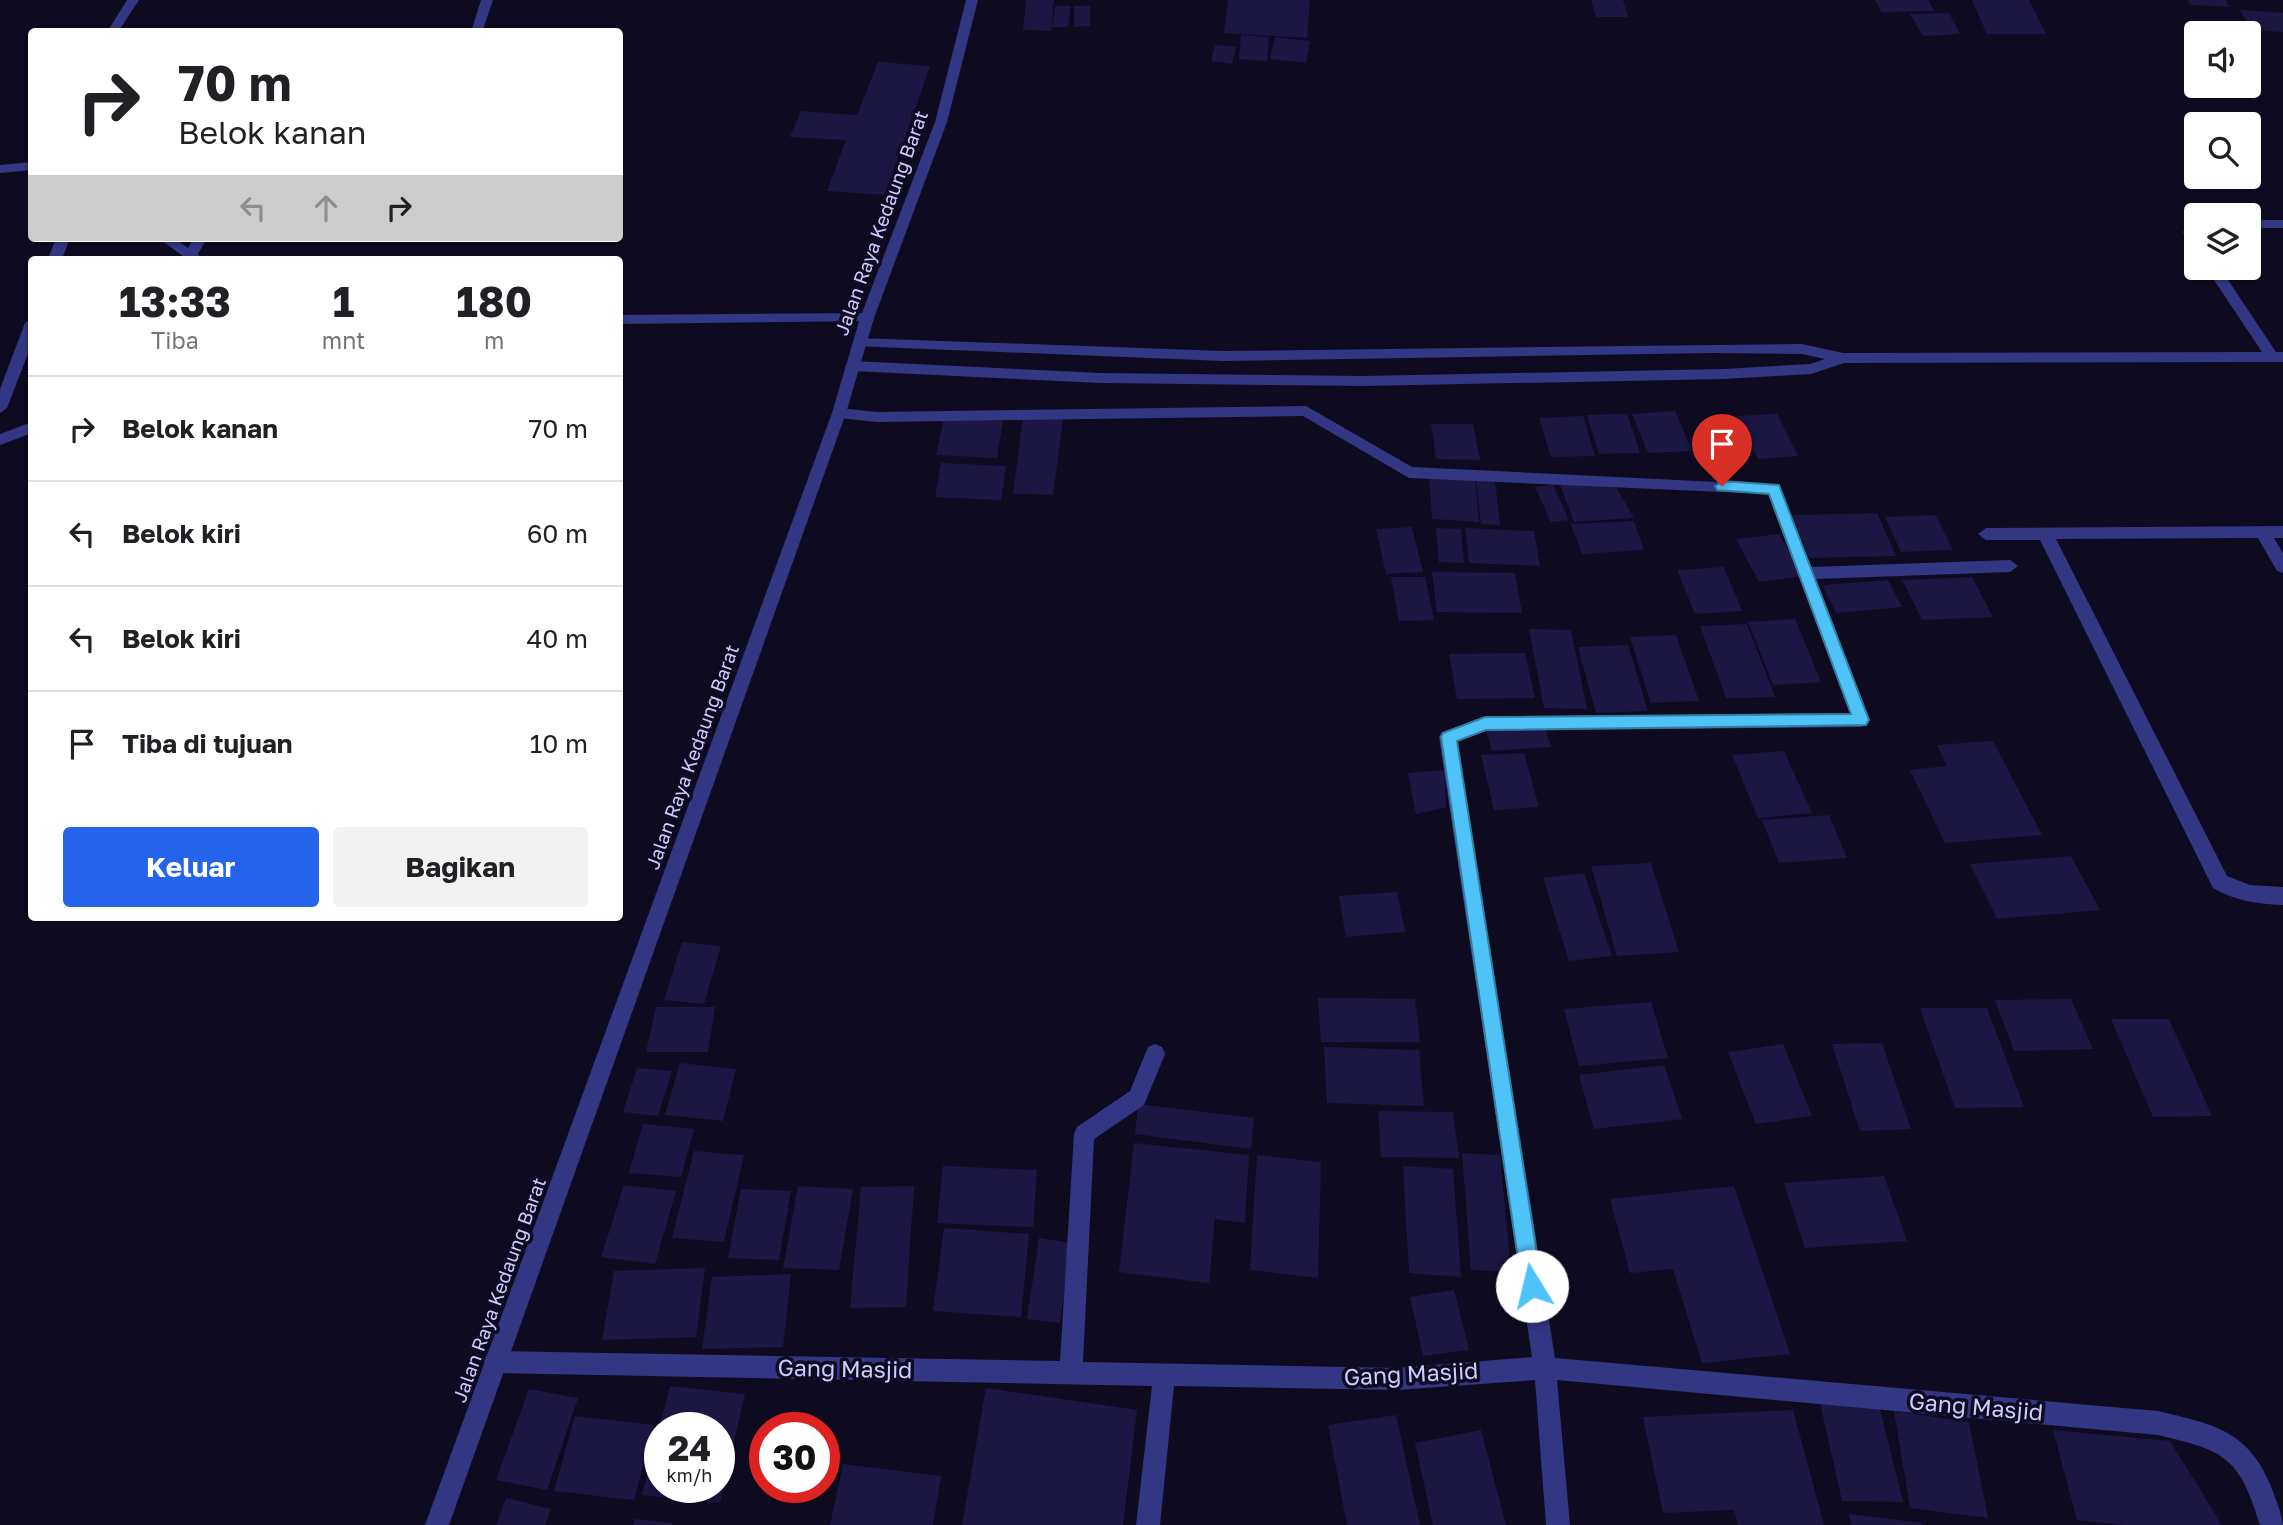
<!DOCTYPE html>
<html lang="id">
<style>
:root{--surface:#fff;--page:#f2f2f2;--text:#202124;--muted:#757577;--line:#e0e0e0;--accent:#2563eb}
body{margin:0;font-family:"Golos Text",sans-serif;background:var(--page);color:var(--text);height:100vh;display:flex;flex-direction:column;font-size:26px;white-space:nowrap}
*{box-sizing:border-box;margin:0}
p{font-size:23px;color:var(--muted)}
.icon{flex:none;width:38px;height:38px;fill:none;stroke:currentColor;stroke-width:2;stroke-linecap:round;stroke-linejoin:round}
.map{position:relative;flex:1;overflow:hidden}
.details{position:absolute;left:28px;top:256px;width:595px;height:665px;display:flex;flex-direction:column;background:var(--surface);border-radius:7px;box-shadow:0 2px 5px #0004}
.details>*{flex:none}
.hud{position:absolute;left:28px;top:28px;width:595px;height:214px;border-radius:7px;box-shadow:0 2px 5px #0004;background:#fff;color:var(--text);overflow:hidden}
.fabs{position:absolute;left:2184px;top:21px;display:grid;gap:14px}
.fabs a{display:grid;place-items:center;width:77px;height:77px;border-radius:7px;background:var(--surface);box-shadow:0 2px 5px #0004;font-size:35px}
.speed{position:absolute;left:644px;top:1412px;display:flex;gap:14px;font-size:35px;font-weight:700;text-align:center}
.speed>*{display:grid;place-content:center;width:91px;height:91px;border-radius:50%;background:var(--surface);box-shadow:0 2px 5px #0004;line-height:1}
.speed small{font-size:18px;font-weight:400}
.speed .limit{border:10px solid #d22;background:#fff;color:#111}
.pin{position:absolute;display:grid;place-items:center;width:60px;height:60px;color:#fff;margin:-72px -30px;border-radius:50% 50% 50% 0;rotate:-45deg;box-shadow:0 0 7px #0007}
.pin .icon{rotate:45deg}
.me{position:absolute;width:77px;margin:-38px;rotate:351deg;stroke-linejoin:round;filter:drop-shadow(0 0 5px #0008)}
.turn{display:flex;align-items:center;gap:24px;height:147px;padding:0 35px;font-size:32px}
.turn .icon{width:91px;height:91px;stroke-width:2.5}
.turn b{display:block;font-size:49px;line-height:60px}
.lanes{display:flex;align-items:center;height:66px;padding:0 35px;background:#0003;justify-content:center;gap:35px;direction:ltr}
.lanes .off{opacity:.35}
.eta{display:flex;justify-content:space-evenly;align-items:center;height:119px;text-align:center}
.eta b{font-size:42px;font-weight:700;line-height:49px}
.button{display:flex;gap:14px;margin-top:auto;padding:14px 35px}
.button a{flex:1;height:80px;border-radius:7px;background:var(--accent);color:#fff;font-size:28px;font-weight:700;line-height:80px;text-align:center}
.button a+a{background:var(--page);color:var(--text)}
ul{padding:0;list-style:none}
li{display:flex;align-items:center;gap:21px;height:105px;padding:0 35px;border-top:2px solid var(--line)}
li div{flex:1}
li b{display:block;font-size:26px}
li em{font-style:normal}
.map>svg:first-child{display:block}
</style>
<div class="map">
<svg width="2283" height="1525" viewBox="0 0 2283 1525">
<rect width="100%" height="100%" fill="#0e0b21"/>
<path fill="#1c1643" d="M1026 0H1054L1051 31 1023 30Z
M1228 0H1310L1307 38 1224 33Z
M1591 0H1623L1628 17H1596Z
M1875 0H1928L1934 11 1882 12Z
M1972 0H2029L2046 34H1987Z
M2188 0H2225L2230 7 2191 5Z
M1055 6H1071L1068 27H1052Z
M1074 6H1090V26L1074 27Z
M2240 10 2283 13V32L2252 30Z
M1949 13 1960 34 1923 36 1910 14Z
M1241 35 1269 37 1267 61 1239 59Z
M1275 37 1310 41 1306 63 1270 59Z
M1215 45 1236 47 1232 64 1211 61Z
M878 62 930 66 885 195 827 191 846 140 790 137 801 111 857 115Z
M1675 411 1692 451 1648 453 1632 414Z
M1627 414 1640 453 1599 454 1587 415Z
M1777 414 1798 456 1758 459 1737 416Z
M1583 416 1595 456 1551 457 1539 418Z
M944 418 1003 421 997 458 936 455Z
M1023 418 1063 419 1053 495 1013 494Z
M1431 424H1473L1480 460 1436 459Z
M1740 433 1751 454 1703 458 1693 437Z
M941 463 1006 466 1001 500 935 497Z
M1429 475 1475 477 1479 522 1432 519Z
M1476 480 1495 481 1500 525 1481 524Z
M1559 482 1616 487 1634 518 1574 522Z
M1553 485 1569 520 1551 522 1535 487Z
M1877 513 1896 556 1809 558 1792 515Z
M1936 515 1953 550 1901 552 1885 517Z
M1634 521 1644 550 1582 554 1571 524Z
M1412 527 1423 572 1386 574 1376 529Z
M1436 528 1461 529 1464 563 1439 562Z
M1465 528 1534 531 1540 566 1469 563Z
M1779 534 1803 576 1759 582 1736 539Z
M1724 567 1742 611 1695 614 1677 570Z
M1432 572 1515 573 1522 613 1437 612Z
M1391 577H1425L1434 620 1399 621Z
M1972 577 1993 617 1922 620 1902 580Z
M1888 580 1902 607 1836 613 1822 585Z
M1795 619 1821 682 1773 685 1748 622Z
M1747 624 1775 697 1726 698 1700 626Z
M1529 629 1571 630 1587 709 1544 708Z
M1676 635 1699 701 1651 703 1630 637Z
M1628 645 1648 711 1596 713 1578 647Z
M1525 653 1535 698 1457 699 1449 654Z
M1544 725 1551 747 1492 751 1486 729Z
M1993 741 2042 835 1945 843 1910 770 1947 766 1937 745Z
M1784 751 1812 813 1758 818 1732 755Z
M1524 753 1539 807 1494 810 1481 755Z
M1445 770 1446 807 1416 814 1408 773Z
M1829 815 1847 858 1779 863 1762 820Z
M2071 856 2100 910 1997 919 1970 864Z
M1651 863 1679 952 1617 956 1591 866Z
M1584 873 1612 956 1569 961 1543 878Z
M1397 892 1405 932 1346 937 1339 896Z
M682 942 721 946 704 1004 664 1000Z
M1318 998 1415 999 1420 1042H1321Z
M2071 999 2093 1049 2014 1051 1995 1000Z
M1651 1002 1668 1058 1579 1066 1564 1009Z
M656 1007H715L708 1052H646Z
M1920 1008H1987L2024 1107 1955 1108Z
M2111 1019H2169L2212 1116 2153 1117Z
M1882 1043 1911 1129 1860 1131 1832 1044Z
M1783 1044 1812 1116 1756 1124 1728 1052Z
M1324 1047 1419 1050 1424 1106 1327 1103Z
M680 1063 736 1069 723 1121 665 1115Z
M1664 1065 1682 1119 1594 1129 1579 1075Z
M637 1068 672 1071 658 1116 623 1112Z
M1138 1104 1254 1118 1251 1149 1135 1134Z
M1378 1111 1453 1112 1459 1158 1381 1157Z
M643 1124 694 1129 681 1177 629 1173Z
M1134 1143 1249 1155 1245 1223 1215 1219 1209 1283 1119 1272Z
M694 1151 744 1155 724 1242 672 1238Z
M1462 1153 1500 1155 1511 1272 1471 1270Z
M1257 1155 1321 1162 1318 1278 1250 1270Z
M943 1166 1037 1170 1033 1227 937 1223Z
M1403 1166 1453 1169 1461 1277 1409 1273Z
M1884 1176 1907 1241 1805 1248 1784 1183Z
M624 1185 676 1191 655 1264 601 1257Z
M798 1186 853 1189 839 1270 783 1268Z
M914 1186 906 1307 850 1308 861 1187Z
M1734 1186 1790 1354 1702 1363 1673 1269 1630 1273 1610 1199Z
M741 1189 791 1191 779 1260 728 1258Z
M944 1228 1029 1234 1021 1317 933 1311Z
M1039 1238 1071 1243 1060 1323 1027 1319Z
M705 1268 696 1337 602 1340 614 1271Z
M791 1274 783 1347 702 1349 712 1277Z
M1454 1290 1469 1350 1423 1356 1410 1297Z
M670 1386 745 1394 720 1503 642 1495 659 1429 660 1488H719V1428H659Z
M986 1388 1137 1410 1123 1525H962Z
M529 1389 578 1398 547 1490 496 1480Z
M1820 1403 1879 1405 1903 1502 1842 1501Z
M1793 1410 1824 1525H1738L1734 1510 1663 1513 1643 1417Z
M1894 1411 1969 1422 1988 1518 1910 1508Z
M1396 1415 1420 1525H1347L1328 1425Z
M575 1416 654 1425 634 1500 554 1491Z
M1481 1430 1506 1525H1433L1415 1443Z
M2053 1430 2170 1441 2222 1525H2123L2077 1520Z
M843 1464 941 1476 933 1525H830Z
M506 1498 551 1509 545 1525H496Z
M1849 1514 1922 1523V1525H1851Z
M635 1519 672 1523V1525H633Z"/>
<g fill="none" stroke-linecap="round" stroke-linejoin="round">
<path fill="#333683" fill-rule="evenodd" d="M127 0H139L118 32H107Z
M481 0H493L482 32H471Z
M32 162V170L0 173V165Z
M2196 220V247L2191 246 2183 232 2191 221Z
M2249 220H2283V228H2249Z
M56 238H70L62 259H48Z
M158 238H174L188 248 193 238H207L198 254 203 259H187Z
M2206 268H2220L2276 352H2283V362L1844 363 1811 374 1724 379 1364 386 1101 383 852 371 845 366 852 361 1101 373 1364 376 1724 369 1810 364 1825 359 1802 354 1713 353 1223 361 854 346V340L859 338 1223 351 1802 344 1843 353 2262 352Z
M867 313 874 318 872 321 620 324V315Z
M32 318V343L7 408 0 413V389L25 323Z
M1306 406 1412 467 1779 485 1811 567 2010 560 2018 566 2010 572 1816 579 1870 720 1867 725 1861 727 1485 731 1457 741 1555 1358 2158 1411C2211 1424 2247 1429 2270 1484 2275 1497 2281 1511 2283 1525H2260C2239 1456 2225 1451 2158 1435L1557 1380 1570 1525H1546L1535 1380 1397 1390 1174 1386 1160 1525H1136L1152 1386 495 1373 487 1370 484 1362 487 1354 495 1351 1060 1361 1074 1134 1077 1127 1130 1091 1148 1047 1155 1044 1162 1047 1165 1054 1144 1105 1094 1139 1083 1362 1397 1368 1532 1357 1439 737 1442 732 1485 717 1850 713 1768 494 1409 478 1303 416 877 422 839 418 832 413 839 408 877 412Z
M32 422V433L0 445V434Z
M2283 526V538H2274L2283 553V573L2277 571 2258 538 2056 539 2227 876 2250 885 2283 887V905C2258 904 2235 901 2213 888L2040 540H1986L1978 534 1986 528Z"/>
<path fill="#333683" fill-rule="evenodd" d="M966 0H978L947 122 874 318 846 413 449 1525H425L832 413 860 318 935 122Z"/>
</g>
<path fill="#4fc3f7" stroke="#337fa1" stroke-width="2" d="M1722 481 1779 485 1869 720 1866 725 1486 730 1457 741 1542 1286 1539 1293 1532 1296 1525 1293 1522 1286 1441 737 1443 733 1485 717 1851 714 1769 494 1717 490 1715 486Z"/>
<g text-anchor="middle" stroke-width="7" stroke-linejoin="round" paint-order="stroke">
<g font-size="19" fill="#cdcbff" stroke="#0e0b21">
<text transform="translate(881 223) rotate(-70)" y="7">Jalan Raya Kedaung Barat</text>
<text transform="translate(692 757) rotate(-70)" y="7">Jalan Raya Kedaung Barat</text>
<text transform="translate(499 1290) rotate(-70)" y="7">Jalan Raya Kedaung Barat</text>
</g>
<g font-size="23" fill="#cdcbff" stroke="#0e0b21">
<text transform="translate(845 1369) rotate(1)" y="8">Gang Masjid</text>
<text transform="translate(1411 1374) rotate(-3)" y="8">Gang Masjid</text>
<text transform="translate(1976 1407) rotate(5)" y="8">Gang Masjid</text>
</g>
</g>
</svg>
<div class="fabs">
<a><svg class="icon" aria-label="sound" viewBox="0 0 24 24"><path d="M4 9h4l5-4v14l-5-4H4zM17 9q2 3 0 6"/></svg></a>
<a><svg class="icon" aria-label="search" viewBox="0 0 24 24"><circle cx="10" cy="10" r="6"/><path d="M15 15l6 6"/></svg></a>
<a><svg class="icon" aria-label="layers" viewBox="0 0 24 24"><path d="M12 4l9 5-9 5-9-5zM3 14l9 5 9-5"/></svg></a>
</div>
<div class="speed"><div>24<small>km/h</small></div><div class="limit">30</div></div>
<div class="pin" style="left:1722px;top:486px;background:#d93025"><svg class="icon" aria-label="arrive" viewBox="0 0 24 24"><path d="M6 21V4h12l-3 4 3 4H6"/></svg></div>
<svg class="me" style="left:1532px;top:1286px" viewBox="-20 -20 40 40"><circle r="19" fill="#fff"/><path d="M0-13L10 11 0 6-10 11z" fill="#4fc3f7"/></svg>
<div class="hud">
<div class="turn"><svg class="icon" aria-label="right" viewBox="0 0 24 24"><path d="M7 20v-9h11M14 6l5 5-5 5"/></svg><div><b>70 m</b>Belok kanan</div></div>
<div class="lanes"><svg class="icon off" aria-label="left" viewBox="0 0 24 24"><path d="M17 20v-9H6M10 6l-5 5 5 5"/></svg><svg class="icon off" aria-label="ahead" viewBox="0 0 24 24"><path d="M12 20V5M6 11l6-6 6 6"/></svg><svg class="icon" aria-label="right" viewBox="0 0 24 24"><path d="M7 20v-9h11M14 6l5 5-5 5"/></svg></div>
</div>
<section class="details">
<div class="eta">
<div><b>13:33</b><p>Tiba</p></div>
<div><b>1</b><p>mnt</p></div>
<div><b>180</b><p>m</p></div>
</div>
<ul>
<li><svg class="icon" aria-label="right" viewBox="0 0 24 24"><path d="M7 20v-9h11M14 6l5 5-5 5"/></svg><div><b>Belok kanan</b></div><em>70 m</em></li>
<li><svg class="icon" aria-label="left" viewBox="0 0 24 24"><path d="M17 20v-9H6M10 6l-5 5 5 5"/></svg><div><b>Belok kiri</b></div><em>60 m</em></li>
<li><svg class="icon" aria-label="left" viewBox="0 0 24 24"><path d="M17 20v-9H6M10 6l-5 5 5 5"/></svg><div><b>Belok kiri</b></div><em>40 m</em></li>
<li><svg class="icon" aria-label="arrive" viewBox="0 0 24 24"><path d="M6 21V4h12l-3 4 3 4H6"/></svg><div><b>Tiba di tujuan</b></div><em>10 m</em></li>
</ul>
<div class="button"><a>Keluar</a><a>Bagikan</a></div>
</section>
</div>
